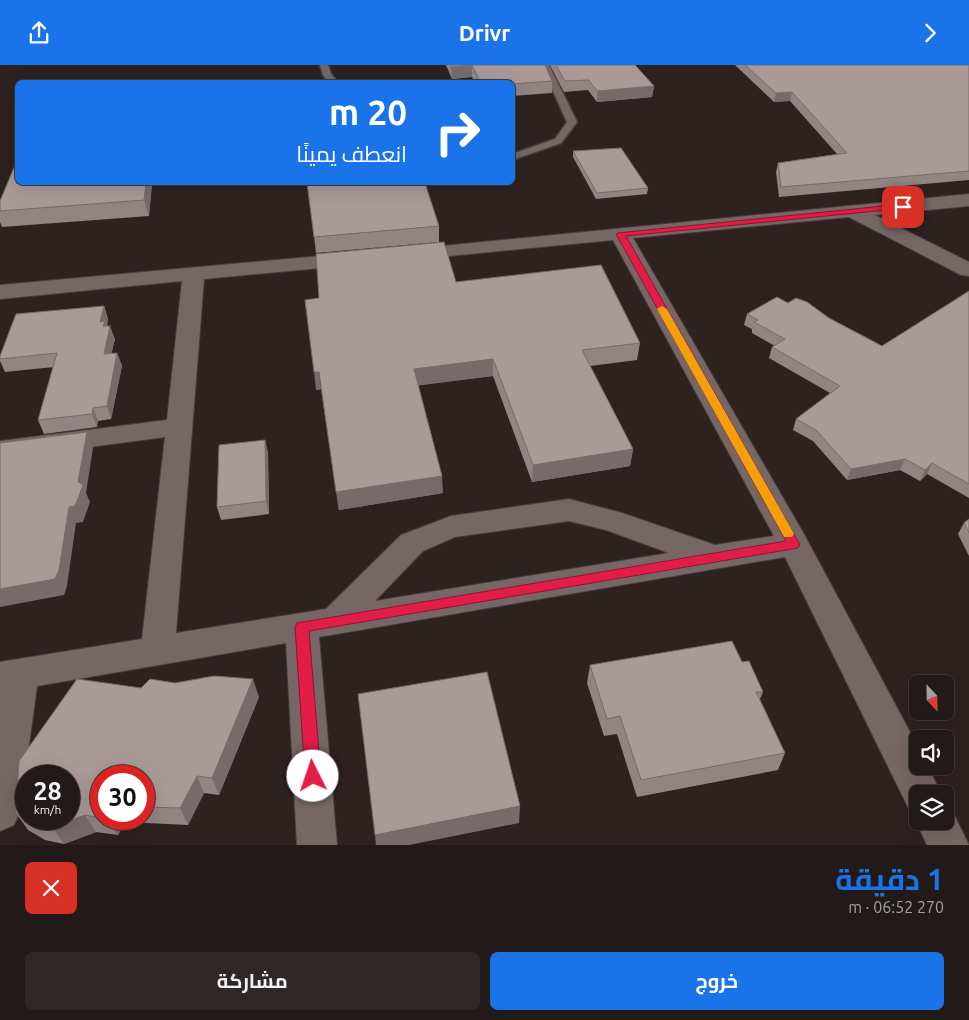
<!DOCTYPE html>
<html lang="ar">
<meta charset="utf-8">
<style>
:root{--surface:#221a18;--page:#2e2725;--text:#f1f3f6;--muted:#a2a1a2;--line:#3f3837;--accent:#1a73e8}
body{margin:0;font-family:Ubuntu,Cairo,sans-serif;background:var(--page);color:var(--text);direction:rtl;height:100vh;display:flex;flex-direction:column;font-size:19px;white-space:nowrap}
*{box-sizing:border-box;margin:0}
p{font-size:16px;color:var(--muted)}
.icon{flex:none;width:28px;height:28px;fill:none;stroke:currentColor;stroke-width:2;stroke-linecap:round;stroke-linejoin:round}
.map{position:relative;height:780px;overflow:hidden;direction:ltr}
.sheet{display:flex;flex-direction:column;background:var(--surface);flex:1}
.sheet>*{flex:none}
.guide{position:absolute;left:15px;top:15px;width:500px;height:105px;border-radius:8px;box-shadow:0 5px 20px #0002,0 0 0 1px var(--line);direction:rtl;background:#1a73e8;color:#fff;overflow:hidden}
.needle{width:32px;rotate:158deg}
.tools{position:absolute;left:909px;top:610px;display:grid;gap:10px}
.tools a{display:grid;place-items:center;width:45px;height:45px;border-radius:8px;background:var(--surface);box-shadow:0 5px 20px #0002,0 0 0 1px var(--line);font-size:25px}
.speed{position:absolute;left:15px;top:700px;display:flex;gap:10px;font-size:25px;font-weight:700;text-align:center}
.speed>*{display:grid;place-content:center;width:65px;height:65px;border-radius:50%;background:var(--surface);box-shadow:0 5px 20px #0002,0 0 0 1px var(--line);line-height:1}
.speed small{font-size:12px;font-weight:400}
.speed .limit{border:8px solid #d22;background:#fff;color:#111}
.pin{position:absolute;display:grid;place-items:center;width:42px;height:42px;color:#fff;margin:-21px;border-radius:10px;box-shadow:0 2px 8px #0006}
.me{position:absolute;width:55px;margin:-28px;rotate:356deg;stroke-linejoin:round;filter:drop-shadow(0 0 4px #0008)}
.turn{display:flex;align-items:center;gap:18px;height:105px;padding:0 25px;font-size:22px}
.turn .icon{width:65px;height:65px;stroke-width:2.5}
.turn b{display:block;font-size:35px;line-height:42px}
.round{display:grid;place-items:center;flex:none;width:52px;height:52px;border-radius:8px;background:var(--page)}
.overview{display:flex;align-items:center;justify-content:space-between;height:85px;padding:0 25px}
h1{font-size:30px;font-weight:700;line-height:38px;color:var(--accent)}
.primary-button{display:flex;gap:10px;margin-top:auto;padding:10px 25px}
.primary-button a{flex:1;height:58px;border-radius:8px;background:var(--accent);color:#fff;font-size:20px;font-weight:700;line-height:58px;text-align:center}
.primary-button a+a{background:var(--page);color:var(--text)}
header{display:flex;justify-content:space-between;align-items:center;height:65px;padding:0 25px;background:var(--accent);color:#fff;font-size:22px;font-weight:700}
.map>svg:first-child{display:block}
</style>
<header><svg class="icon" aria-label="forward" viewBox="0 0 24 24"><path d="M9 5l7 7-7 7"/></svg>Drivr<svg class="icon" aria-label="share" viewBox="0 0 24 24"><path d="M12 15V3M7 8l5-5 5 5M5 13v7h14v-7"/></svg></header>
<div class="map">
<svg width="969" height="780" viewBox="0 0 969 780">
<rect width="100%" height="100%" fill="#2e2220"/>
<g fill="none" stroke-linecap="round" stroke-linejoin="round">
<defs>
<path id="lane" d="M320 0H328L331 9 338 18H329L323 10Z
M541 0H549L577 57 561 78 512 95V89L555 74 567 57Z"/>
<path id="street" d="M969 129V141L875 150 969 197V211L961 210 849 152 633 173 805 471 918 682V701H928L941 729H918V746L908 742 785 492 319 572 337 780H297L286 578 37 621 20 747 14 760 0 766V597L142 574 165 372 0 394V376L167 355 182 216 0 234V220L353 188 360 190 364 194 360 198 353 200 204 214 176 568 326 544 401 470 451 451 569 434 622 448 715 480 774 471 613 175 408 195 401 193 398 189 401 185ZM569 456 606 465 669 488 375 536 423 486 455 472Z
M945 740 950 742 969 780H927L916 756 918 753V756H945Z"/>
</defs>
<use href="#lane" stroke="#483e3d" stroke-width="3"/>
<use href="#street" stroke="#483e3d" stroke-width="2"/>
<use href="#lane" fill="#766765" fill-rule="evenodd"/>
<use href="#street" fill="#766765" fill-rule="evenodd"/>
</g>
<path fill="#918482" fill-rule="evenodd" d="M446 0H545L552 16V28L512 31V18H475L472 12 452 14Z
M550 0H635L654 21 652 32 597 37 588 25 564 27Z
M735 0H969V115L779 132 776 107 778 98 837 89 790 36 774 37Z
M573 86 648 123 647 129 596 134 573 92Z
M18 118H152L149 151 2 162 0 157V136Z
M439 161V177L316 188 314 172Z
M456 217 640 278 637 295 590 301 633 384 630 401 532 417 493 311 418 320 443 428 339 445 321 324 316 325Z
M969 226V433L927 409 920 416 900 405 847 415 813 376 793 365 796 354 830 328 769 293 772 282 775 281 752 268V264L744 260 747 249 788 238 829 253 882 281Z
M104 241 108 254 107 261 115 274 111 289 117 288 122 301 111 354 98 356 97 362 44 369 38 355 54 302 5 307 0 296V291Z
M265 375 268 388 269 449 221 455 217 442Z
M969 454V491L958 469 964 458Z
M590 600 763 627 760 634 785 688 778 705 637 732 617 669 604 671 587 618Z
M141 623 259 632 219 730 204 728 188 760 125 757 118 770 96 767 64 779 45 775 28 765 16 748ZM101 711H144V754H101Z"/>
<path fill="#766b6a" d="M472 0V12L452 14 451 2Z
M654 21 652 32 597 37V26Z
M792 27 790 36 774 37 776 28Z
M146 118H152L149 151 144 135Z
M104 241 108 254 106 262 110 261 115 274 108 302 104 289 100 257Z
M117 288 122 301 111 354 107 341Z
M493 294V311L415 321 414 304Z
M314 307H319L321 324 316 325Z
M93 343 98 356 97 362 92 349Z
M87 367 93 383 86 428 90 437 83 457 76 458 67 521 64 530 0 542V524L69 442 78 417Z
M265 375 268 388 269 449 266 436Z
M633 384 630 401 532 417 533 400Z
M905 394 900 405 847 415 851 404Z
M932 398 927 409 920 416 925 405Z
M442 411 443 428 339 445 336 427Z
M253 614 259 632 219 730 212 713Z
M197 711 204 728 188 760 180 743Z
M520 741 519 758 409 780H376L375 770Z
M85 750 96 767 64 779 52 762Z
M108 754H123L125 757 118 770Z"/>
<path fill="#a99997" stroke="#766b6a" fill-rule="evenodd" d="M451 0H470L451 2Z
M472 0H545L552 16 512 19V18H481Z
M556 0H635L654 21 597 26 589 15 565 16Z
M745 0H969V106L781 122 778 98 847 88 792 27 776 28Z
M105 15 104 18H66Z
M621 83 648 123 597 128 573 86Z
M18 93V118H146L144 135 0 146V136Z
M307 118H425L439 161 314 172Z
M444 177 456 217 601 200 640 278 582 285 633 384 533 400 493 294 414 304 442 411 336 427 319 307H314L305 235 319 233 316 189Z
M969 226V419L932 398 925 405 905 394 851 404 816 365 796 354 840 321 772 282 785 274 754 257 758 255 747 249 777 232 788 238 796 233 807 237 829 253 882 281Z
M104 241 100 257 105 256 103 261H110L104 289 117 288 107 341 93 343 92 349 38 355 57 288 0 294V291L16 249Z
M87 367 78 417 83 420 75 441 69 442 59 505 55 514 0 524V378Z
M265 375 266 436 217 442 219 380Z
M969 454V468L964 458Z
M732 576 742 597 749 596 763 627H756L785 688 641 715 620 651 607 654 590 600Z
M487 607 520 741 375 770 358 629Z
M214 611 253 614 212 713 197 711 180 743 144 742V711H101V753L85 750 52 762 33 759 16 748 19 696 77 614 141 623 150 614 175 618ZM26 711H69V754H26Z"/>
<path fill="#e11d48" stroke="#92132f" d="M903 139 907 142 906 143 626 171 798 476 800 479 798 483 309 566 321 711 319 716 313 718 307 716 305 711 295 562 297 558 786 476 616 169 618 168Z"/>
<path fill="#f59e0b" d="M662 241 667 244 792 465 794 469 792 472H784L657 244Z"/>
</svg>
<div class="tools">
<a><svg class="needle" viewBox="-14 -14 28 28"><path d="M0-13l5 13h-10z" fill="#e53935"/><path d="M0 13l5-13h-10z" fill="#a2a1a2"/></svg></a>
<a><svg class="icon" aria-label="sound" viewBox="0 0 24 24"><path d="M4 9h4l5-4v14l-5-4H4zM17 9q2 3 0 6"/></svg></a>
<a><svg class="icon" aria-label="layers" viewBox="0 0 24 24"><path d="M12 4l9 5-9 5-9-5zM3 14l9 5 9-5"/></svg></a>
</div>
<div class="speed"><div>28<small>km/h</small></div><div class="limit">30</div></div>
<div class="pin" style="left:903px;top:142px;background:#d93025"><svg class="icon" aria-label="arrive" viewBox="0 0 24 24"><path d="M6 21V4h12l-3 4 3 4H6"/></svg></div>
<svg class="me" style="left:313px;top:711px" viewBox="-20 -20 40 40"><circle r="19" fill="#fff"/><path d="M0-13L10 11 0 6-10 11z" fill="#e11d48"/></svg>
<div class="guide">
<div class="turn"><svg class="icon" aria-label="right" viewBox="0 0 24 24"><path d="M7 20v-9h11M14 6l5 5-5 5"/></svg><div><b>20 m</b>انعطف يمينًا</div></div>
</div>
</div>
<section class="sheet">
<div class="overview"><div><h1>1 دقيقة</h1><p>270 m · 06:52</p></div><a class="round" style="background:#d93025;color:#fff"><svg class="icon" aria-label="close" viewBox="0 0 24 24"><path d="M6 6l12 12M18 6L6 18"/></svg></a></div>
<div class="primary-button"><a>خروج</a><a>مشاركة</a></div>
</section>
